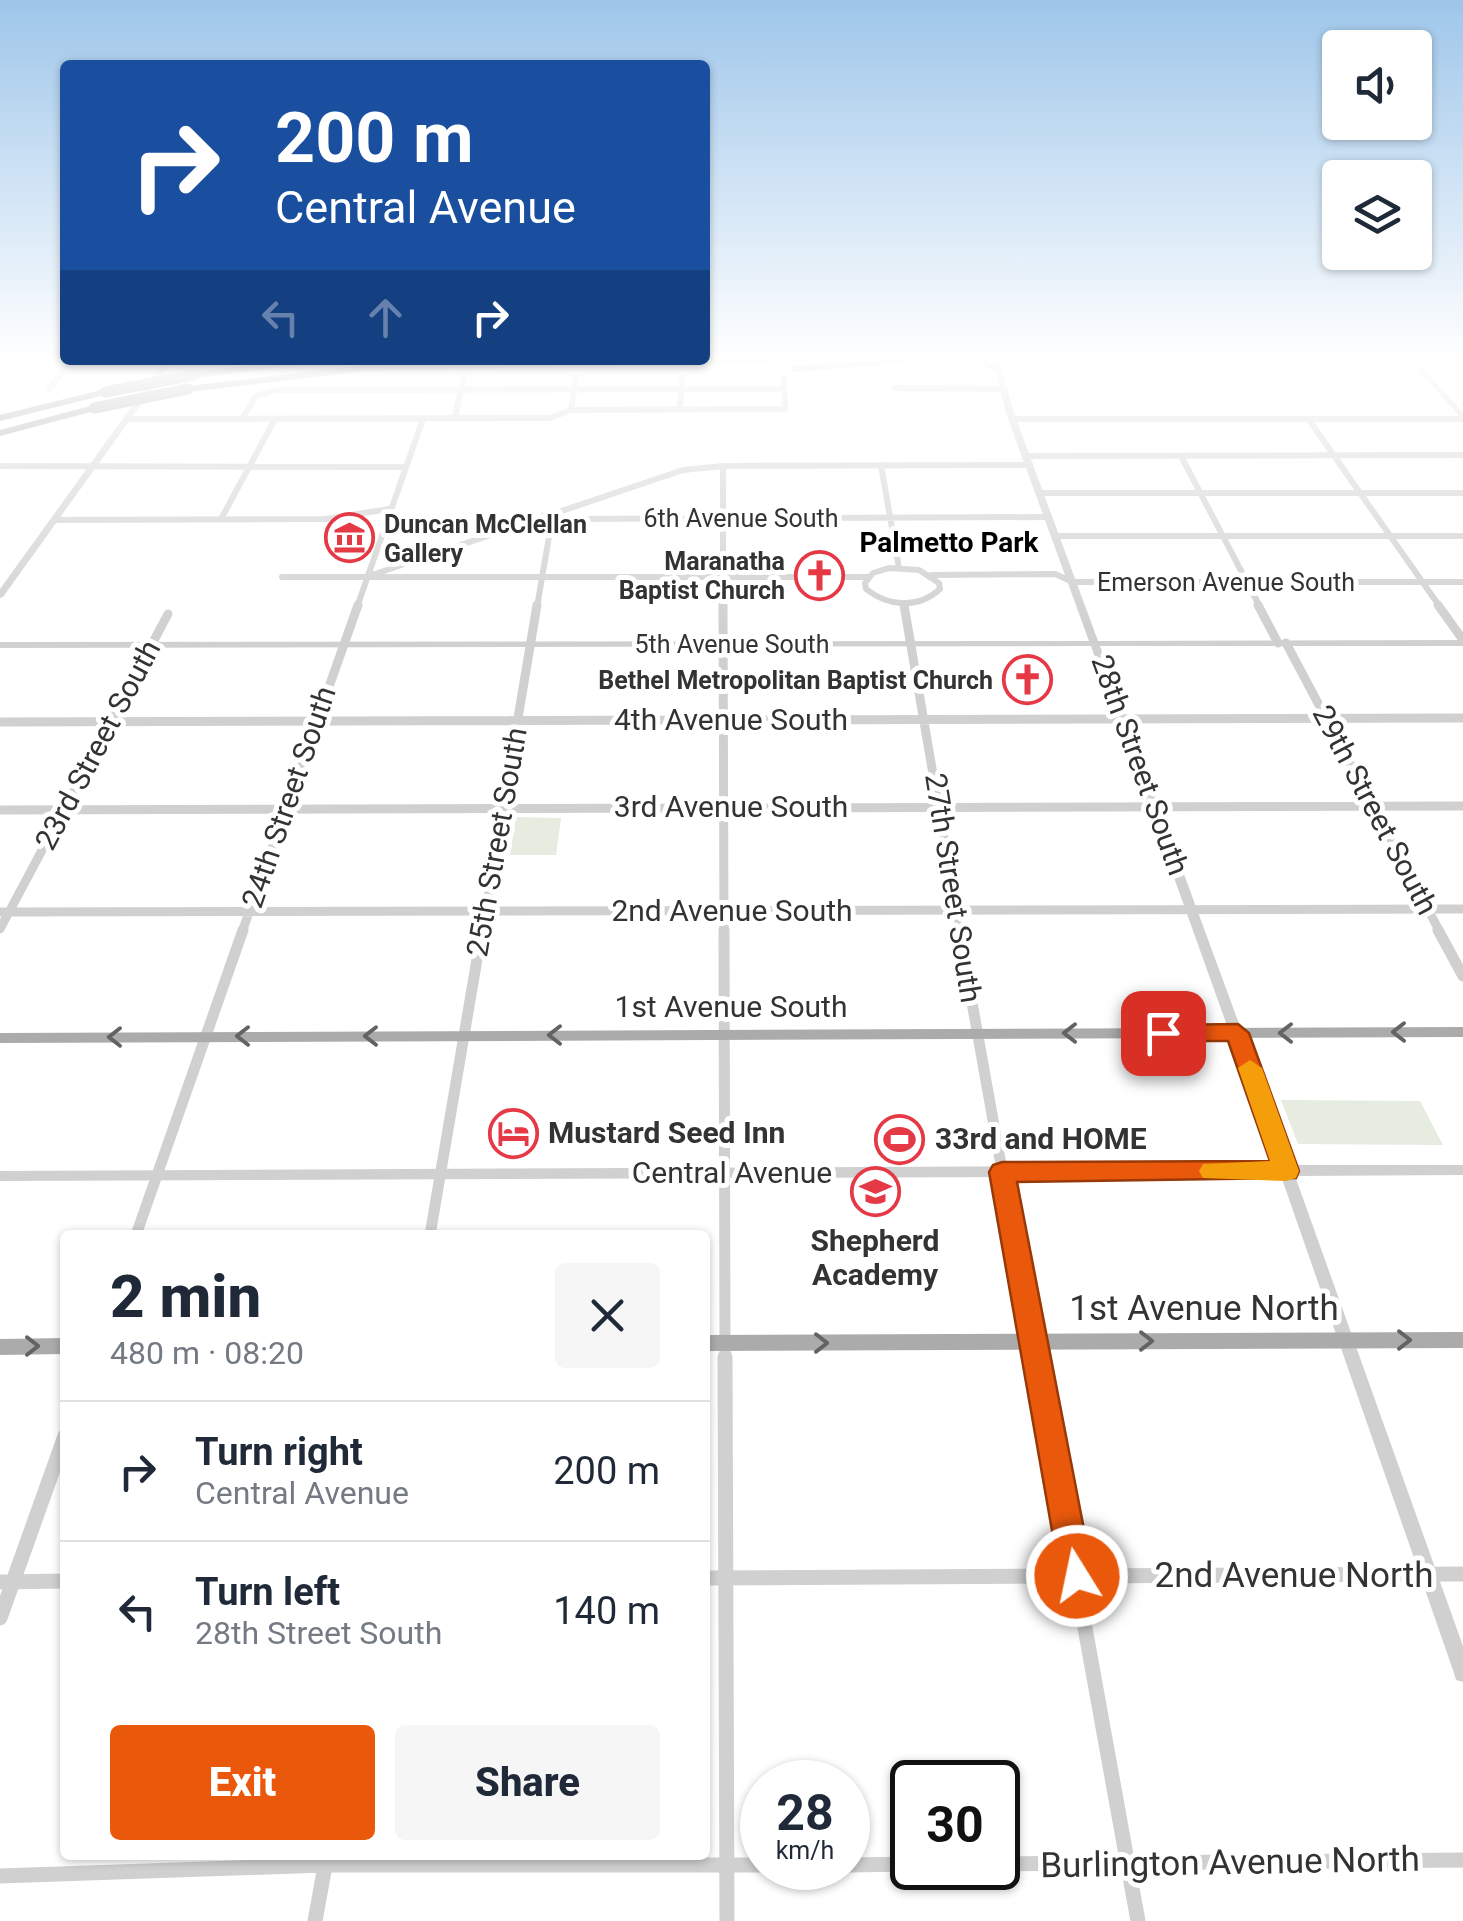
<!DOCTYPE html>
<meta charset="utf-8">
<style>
:root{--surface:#fff;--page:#f6f6f7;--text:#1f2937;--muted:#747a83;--line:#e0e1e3;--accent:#ea580c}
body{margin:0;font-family:Roboto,sans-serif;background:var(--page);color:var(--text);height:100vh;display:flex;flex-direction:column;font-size:38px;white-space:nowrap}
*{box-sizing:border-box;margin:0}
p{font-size:32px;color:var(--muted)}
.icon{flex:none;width:55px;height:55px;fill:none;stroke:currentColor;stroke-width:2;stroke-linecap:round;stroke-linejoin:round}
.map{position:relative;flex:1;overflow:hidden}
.details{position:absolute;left:60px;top:1230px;width:650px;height:630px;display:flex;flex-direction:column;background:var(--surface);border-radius:10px;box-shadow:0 2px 8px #0004}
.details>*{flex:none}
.guide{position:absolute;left:60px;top:60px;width:650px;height:305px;border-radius:10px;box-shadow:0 2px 8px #0004;background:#1a4fa0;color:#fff;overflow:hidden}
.buttons{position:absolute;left:1322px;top:30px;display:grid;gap:20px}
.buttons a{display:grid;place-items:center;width:110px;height:110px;border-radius:10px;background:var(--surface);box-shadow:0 2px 8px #0004;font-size:50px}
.speed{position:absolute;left:740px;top:1760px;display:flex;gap:20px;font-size:50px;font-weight:700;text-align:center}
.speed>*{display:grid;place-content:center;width:130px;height:130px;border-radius:50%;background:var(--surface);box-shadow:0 2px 8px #0004;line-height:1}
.speed small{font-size:25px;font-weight:400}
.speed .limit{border:5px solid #111;border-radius:15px;background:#fff;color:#111}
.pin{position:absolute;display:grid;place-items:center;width:85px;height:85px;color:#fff;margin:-42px;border-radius:20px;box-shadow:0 5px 15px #0006}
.me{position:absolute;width:110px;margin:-55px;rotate:350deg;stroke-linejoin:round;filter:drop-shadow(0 0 8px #0008)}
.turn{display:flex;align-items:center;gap:35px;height:210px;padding:0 50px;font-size:45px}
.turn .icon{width:130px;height:130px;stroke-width:2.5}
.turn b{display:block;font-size:70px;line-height:85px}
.lanes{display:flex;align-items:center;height:95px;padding:0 50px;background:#0003;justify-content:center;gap:50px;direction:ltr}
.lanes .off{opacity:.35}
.round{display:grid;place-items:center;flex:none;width:105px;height:105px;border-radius:10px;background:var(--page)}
.head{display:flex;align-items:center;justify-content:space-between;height:170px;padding:0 50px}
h1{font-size:60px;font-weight:800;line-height:75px}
.cta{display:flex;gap:20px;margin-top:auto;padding:20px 50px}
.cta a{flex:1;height:115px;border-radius:10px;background:var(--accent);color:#fff;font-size:40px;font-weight:800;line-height:115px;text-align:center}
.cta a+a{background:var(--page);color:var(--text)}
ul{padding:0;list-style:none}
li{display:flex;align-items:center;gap:30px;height:140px;padding:0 50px;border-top:2px solid var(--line)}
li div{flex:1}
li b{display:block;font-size:38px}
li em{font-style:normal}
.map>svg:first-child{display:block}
</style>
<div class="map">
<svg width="1463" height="1921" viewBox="0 0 1463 1921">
<rect width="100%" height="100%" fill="#fff"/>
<path fill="#e6ecdf" d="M516 817 561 818 556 855H510Z
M1281 1100 1420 1101 1443 1145 1298 1144Z"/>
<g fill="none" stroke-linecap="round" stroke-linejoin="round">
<path stroke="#d0d0d0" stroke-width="6" d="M894 388 1005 389
M49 389 72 360
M680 408 682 378
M571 410 576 377
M455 417 464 376
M127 419 550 418 571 410 785 409 784 378
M242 419 256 396 275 390 784 389
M1013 419H1463
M1309 420 1440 607
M1027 456 1463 455
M1181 456 1260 607
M881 465 899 568
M0 466 404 467
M723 466V607
M1041 493H1463
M221 519 275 419
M552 519 1049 517
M54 520 326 519 389 509
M1056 536H1463
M889 568 919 570 939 583 940 589C918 609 889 607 866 589L865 583 873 573Z
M931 575 1055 574 1073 582H1463
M282 577H868
M366 577 683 470 723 466 1030 465
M904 603 905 607
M357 607 423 419
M537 607 552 519 544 515"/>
<path stroke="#d0d0d0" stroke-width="9" d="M723 605 724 932
M904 605 960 932
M1258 605 1278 643
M1438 605 1463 640
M1286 643 1440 932
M0 722 1463 718
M0 810 1463 806
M0 912 1463 909
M0 929 168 614
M242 932 358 605
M482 932 537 605"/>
<path stroke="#d0d0d0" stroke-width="11" d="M724 930 725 1360
M959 930 1036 1360
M1438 930 1463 976
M136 1235 243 930
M430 1235 482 930"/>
<path stroke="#d0d0d0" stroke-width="15" d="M725 1357 727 1921
M1036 1357 1138 1921
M705 1578 1463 1574
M0 1582 65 1581
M0 1618 65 1436
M998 1864 1463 1860
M848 1865 912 1864
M0 1876 325 1865H762
M315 1921 327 1855"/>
<path fill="#d0d0d0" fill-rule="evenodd" d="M992 359H999L1014 413 1098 641 1463 640V646H1100L1291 1165H1463V1175L1295 1176 1463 1646V1682L1456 1680 1454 1673 1281 1176 0 1181V1171L1277 1165 1091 646 0 648V642L1089 641 1006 413Z
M1408 359H1415L1463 413V420Z
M165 360H173L3 597 0 598V589Z"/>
<path fill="#ababab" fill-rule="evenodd" d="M1463 1027V1037L0 1043V1033Z
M1463 1332V1348L705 1351V1335Z
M65 1338V1354L0 1355V1339Z"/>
<path fill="#9a9a9a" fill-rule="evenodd" d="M812 359 807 362 365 371 188 392 183 389 188 386 365 365Z
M875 359H918L913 362 795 372 790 369 795 366Z
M972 359H985L1003 369 994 371Z
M293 360H322L317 363 194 378 189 375 194 372Z
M105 389 110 392 109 394 0 421V415Z
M94 405 99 408 98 410 0 436V430Z"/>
<path stroke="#9a9a9a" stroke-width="11" d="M105 392 194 375
M94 408 188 389"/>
</g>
<defs><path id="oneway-chevron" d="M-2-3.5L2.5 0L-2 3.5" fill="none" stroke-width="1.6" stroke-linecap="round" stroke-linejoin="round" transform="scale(2.5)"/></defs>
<g stroke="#636363">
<use href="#oneway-chevron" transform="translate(1399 1032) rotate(180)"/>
<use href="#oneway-chevron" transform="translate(1070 1033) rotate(180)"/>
<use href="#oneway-chevron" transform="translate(1286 1033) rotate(180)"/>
<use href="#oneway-chevron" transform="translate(555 1035) rotate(180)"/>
<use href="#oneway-chevron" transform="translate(243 1036) rotate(180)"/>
<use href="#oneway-chevron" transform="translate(371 1036) rotate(180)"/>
<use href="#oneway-chevron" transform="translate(115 1037) rotate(180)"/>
<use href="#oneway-chevron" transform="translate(1404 1340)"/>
<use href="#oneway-chevron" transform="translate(1146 1341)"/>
<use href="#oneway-chevron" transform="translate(821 1343)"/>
<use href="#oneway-chevron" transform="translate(32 1346)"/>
</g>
<linearGradient id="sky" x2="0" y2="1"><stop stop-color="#9ec6ea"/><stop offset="0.57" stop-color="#fff"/><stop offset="1" stop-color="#fff" stop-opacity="0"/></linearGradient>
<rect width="1463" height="628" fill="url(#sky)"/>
<path fill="#ea580c" stroke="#983908" stroke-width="2.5" d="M1238 1024 1249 1033 1299 1171 1296 1178 1017 1182 1093 1576 1088 1587 1077 1592 1065 1587 1060 1576 989 1172 993 1165 1002 1162 1270 1161 1228 1041H1163L1151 1033 1163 1025Z"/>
<path fill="#f59e0b" d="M1250 1060 1262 1068 1299 1171 1296 1178 1286 1181 1203 1178 1199 1171 1203 1164 1270 1161 1238 1068Z"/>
<defs>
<symbol id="museum-ring" viewBox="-11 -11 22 22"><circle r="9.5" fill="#fff" stroke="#e63946" stroke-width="1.5"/><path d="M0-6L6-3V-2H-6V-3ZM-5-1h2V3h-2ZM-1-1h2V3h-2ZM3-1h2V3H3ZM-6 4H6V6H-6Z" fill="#e63946"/></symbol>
<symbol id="church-ring" viewBox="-11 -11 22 22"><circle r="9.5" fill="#fff" stroke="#e63946" stroke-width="1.5"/><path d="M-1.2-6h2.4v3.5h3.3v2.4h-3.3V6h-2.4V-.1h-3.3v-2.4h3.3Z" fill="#e63946"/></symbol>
<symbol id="hotel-ring" viewBox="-11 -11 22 22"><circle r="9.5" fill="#fff" stroke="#e63946" stroke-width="1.5"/><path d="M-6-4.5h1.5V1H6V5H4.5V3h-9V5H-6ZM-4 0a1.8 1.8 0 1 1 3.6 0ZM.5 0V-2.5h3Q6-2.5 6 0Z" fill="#e63946"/></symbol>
<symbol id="stadium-ring" viewBox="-11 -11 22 22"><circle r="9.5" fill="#fff" stroke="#e63946" stroke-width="1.5"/><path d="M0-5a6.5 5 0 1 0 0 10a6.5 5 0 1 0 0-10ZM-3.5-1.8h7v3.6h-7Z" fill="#e63946"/></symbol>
<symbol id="school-ring" viewBox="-11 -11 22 22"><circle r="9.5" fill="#fff" stroke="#e63946" stroke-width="1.5"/><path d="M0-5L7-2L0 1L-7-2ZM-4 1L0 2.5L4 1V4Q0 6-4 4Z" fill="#e63946"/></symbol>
</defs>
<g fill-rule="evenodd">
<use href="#museum-ring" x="322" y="510" width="55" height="55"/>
<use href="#church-ring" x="792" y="548" width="55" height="55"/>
<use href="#church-ring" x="1000" y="652" width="55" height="55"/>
<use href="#hotel-ring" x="486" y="1106" width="55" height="55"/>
<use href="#stadium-ring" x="872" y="1112" width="55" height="55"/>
<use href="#school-ring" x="848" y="1164" width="55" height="55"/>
</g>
<g text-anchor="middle" stroke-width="10" stroke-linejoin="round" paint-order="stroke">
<g font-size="25" fill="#333" stroke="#fff">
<text x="741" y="527">6th Avenue South</text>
<text x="1226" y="591">Emerson Avenue South</text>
<text x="732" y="653">5th Avenue South</text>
</g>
<g font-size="25" font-weight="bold" fill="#333" stroke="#fff" text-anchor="end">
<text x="384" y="533" text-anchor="start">Duncan McClellan<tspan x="384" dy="29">Gallery</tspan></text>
<text x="785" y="570">Maranatha<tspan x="785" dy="29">Baptist Church</tspan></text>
<text x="993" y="689">Bethel Metropolitan Baptist Church</text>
</g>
<g font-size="28" font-weight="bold" fill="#000" stroke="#fff">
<text x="949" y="552">Palmetto Park</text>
</g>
<g font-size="30" fill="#333" stroke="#fff">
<text x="731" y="730">4th Avenue South</text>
<text transform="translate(98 745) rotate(-62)" y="10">23rd Street South</text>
<text transform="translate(1140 765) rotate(70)" y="10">28th Street South</text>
<text transform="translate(289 797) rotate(-71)" y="10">24th Street South</text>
<text x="731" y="817">3rd Avenue South</text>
<text transform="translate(1375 810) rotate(62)" y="10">29th Street South</text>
<text transform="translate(497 842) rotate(-80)" y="10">25th Street South</text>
<text transform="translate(953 888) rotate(81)" y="10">27th Street South</text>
<text x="732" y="921">2nd Avenue South</text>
<text x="731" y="1017">1st Avenue South</text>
<text x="732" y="1183">Central Avenue</text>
</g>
<g font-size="30" font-weight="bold" fill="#333" stroke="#fff" text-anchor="start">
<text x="548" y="1143">Mustard Seed Inn</text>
<text x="935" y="1149">33rd and HOME</text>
<text x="875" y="1251" text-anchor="middle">Shepherd<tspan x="875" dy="34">Academy</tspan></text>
</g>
<g font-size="35" fill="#333" stroke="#fff">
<text x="1204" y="1320">1st Avenue North</text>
<text x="1294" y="1587">2nd Avenue North</text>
<text transform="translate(1230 1862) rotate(-1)" y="12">Burlington Avenue North</text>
</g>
</g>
</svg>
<div class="buttons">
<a><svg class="icon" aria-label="sound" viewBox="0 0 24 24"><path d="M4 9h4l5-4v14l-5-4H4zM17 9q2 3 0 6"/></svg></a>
<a><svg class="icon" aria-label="layers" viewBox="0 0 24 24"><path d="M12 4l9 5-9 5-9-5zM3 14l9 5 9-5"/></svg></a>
</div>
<div class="speed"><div>28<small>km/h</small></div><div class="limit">30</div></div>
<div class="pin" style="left:1163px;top:1033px;background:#d93025"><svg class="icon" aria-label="arrive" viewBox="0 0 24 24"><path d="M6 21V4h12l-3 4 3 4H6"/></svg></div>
<svg class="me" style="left:1077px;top:1576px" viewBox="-20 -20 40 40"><circle r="17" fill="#ea580c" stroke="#fff" stroke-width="3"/><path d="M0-11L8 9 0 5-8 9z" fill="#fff"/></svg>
<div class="guide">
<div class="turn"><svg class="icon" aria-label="right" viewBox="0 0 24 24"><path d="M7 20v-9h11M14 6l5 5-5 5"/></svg><div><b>200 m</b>Central Avenue</div></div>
<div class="lanes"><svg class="icon off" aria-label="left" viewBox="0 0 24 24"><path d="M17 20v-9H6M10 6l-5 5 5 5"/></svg><svg class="icon off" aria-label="ahead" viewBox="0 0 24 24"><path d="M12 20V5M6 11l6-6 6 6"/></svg><svg class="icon" aria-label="right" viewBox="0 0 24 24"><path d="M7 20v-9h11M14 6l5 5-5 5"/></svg></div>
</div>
<section class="details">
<div class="head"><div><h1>2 min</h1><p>480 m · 08:20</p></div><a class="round"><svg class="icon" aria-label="close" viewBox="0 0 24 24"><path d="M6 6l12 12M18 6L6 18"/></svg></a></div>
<ul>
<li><svg class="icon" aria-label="right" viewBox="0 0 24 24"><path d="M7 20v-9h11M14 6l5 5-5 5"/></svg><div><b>Turn right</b><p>Central Avenue</p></div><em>200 m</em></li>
<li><svg class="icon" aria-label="left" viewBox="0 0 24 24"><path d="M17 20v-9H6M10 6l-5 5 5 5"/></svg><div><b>Turn left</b><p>28th Street South</p></div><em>140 m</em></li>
</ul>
<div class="cta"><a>Exit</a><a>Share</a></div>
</section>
</div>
